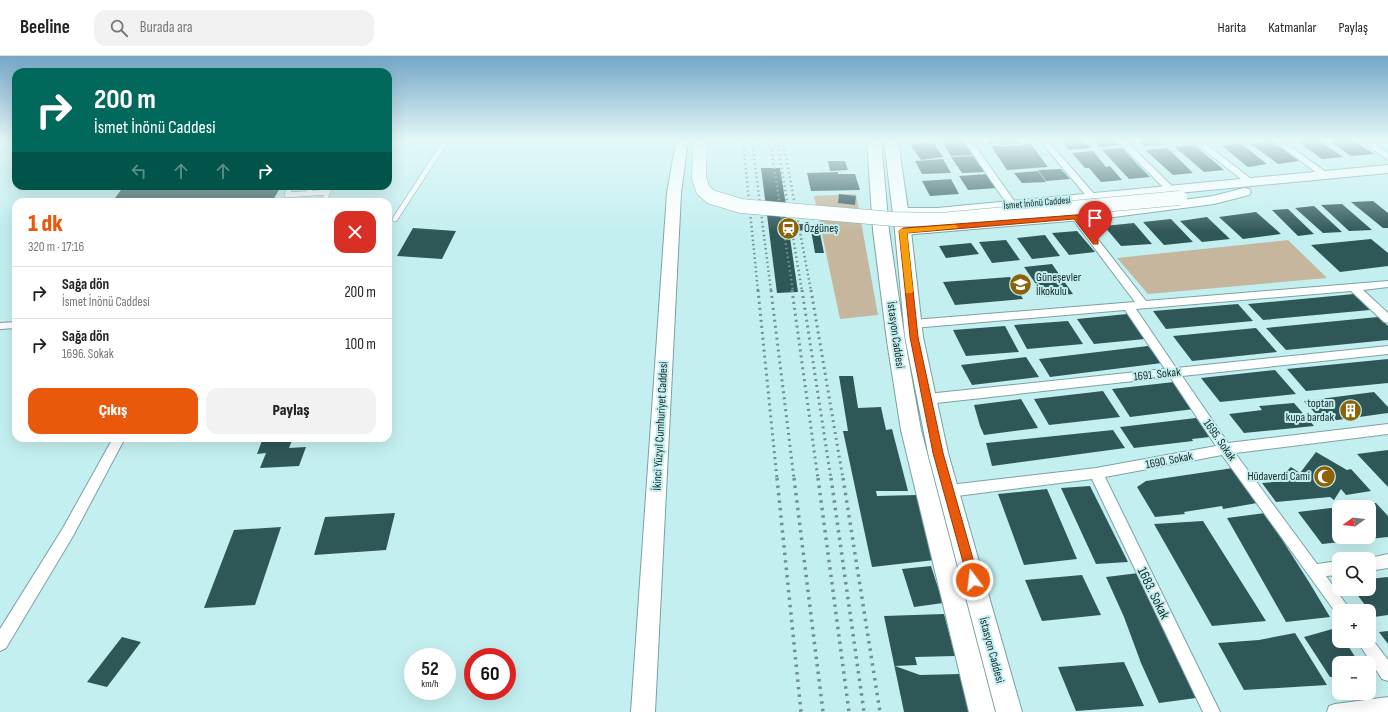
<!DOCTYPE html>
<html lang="tr">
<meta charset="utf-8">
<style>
:root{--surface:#fff;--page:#f2f2f2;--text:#222;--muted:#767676;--line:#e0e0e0;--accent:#ea580c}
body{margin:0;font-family:"Sofia Sans Condensed",sans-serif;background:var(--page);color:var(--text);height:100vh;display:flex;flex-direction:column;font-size:15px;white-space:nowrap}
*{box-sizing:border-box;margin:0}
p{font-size:13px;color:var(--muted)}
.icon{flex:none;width:22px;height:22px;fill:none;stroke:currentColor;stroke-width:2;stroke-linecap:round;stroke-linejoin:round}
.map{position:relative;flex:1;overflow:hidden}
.panel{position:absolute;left:12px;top:142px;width:380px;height:244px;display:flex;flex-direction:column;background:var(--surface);border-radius:12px;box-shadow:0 4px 16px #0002}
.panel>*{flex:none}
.hud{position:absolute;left:12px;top:12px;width:380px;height:122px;border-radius:12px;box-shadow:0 4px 16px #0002;background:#00695c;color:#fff;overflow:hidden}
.needle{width:26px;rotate:255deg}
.fabs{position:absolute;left:1332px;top:444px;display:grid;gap:8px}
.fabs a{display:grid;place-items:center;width:44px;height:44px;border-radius:8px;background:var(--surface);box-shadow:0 4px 16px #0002;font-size:20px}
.speed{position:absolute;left:404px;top:592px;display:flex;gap:8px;font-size:20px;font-weight:700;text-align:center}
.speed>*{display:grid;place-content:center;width:52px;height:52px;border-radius:50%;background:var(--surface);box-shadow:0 4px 16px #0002;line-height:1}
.speed small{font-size:10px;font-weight:400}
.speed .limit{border:6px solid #d22;background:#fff;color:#111}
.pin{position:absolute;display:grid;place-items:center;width:34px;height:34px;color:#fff;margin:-41px -17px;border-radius:50% 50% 50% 0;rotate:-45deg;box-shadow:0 0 4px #0007}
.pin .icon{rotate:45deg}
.me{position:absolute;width:44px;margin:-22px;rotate:345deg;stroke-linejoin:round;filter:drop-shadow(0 0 3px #0008)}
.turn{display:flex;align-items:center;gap:14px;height:84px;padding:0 16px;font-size:18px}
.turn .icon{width:52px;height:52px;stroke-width:2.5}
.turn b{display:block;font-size:28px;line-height:34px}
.lanes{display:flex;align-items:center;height:38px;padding:0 16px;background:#0003;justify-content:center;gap:20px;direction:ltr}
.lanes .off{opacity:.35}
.round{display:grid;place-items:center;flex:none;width:42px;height:42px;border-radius:12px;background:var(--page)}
.overview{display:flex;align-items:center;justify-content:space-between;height:68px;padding:0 16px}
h1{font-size:24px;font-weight:800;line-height:30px;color:var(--accent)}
.button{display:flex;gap:8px;margin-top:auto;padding:8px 16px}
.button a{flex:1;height:46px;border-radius:12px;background:var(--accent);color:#fff;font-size:16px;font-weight:800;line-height:46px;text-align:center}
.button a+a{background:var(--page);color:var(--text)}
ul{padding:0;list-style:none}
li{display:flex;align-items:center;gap:12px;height:52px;padding:0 16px;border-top:1px solid var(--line)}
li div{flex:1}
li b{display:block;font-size:15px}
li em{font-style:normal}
header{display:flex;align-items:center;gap:24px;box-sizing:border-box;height:56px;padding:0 20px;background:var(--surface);border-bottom:1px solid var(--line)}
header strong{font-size:19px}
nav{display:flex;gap:22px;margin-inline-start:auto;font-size:14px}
.search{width:280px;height:36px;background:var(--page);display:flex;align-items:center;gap:10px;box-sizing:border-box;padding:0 14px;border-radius:12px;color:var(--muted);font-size:15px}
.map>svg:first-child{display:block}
</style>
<header>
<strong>Beeline</strong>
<div class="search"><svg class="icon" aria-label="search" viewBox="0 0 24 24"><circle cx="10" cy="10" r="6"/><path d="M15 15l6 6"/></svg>Burada ara</div>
<nav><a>Harita</a><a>Katmanlar</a><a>Paylaş</a></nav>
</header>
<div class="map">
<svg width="1388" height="656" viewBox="0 0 1388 656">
<rect width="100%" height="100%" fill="#c4eff0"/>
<path fill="#c6b69e" d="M856 138 878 259 840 263 814 140Z
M1288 184 1327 222 1148 238 1117 202Z"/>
<path fill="#305758" d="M0 85H16L0 87Z
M941 85H964L974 99 951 100Z
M987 85H1018L1020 88 1001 89 998 87 990 88Z
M1062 85H1084L1091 92 1069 94Z
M1093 85H1115L1119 89 1099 91Z
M1138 85H1157L1162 89 1144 90Z
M1271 85 1299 105 1278 108 1251 88Z
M1297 85H1320L1343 101 1322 103Z
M1329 85H1355L1374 98 1351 100Z
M933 86 943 101 921 104 910 88Z
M1030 87 1048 111 1007 114 991 90H1023L1022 88Z
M1240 87 1267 108 1248 111 1222 90Z
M1194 89 1211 103 1224 114 1204 116 1175 91Z
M1122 92 1137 108 1150 121 1129 123 1102 94Z
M1167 92 1182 106 1193 117 1173 119 1145 94Z
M1093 95 1106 111 1110 110 1122 124 1101 126 1089 112H1085L1072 97Z
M974 100 985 116 962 117 951 101Z
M943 103 951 117 922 118 915 105Z
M828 105H845L848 114 830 115Z
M761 112H780L789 168H818L824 197H815L811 174 789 175 798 236 777 237Z
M1061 113 1070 123 1046 125 1038 114Z
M1038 115 1046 126 1022 127 1014 117Z
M838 116V118H855L860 134 811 135 807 117Z
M988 118 997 132 968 134 959 120Z
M951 123 959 138 930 140 922 125Z
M124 130H281L272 146H112Z
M839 138 856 140 855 149 838 147Z
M1373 145 1388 157V172H1383L1351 146Z
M1342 148 1372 174 1349 175 1321 149Z
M1314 150 1342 176 1323 177 1295 152Z
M1288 153 1314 178 1298 180 1272 154Z
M1256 156 1281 178 1243 183 1219 161Z
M1207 161 1230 183 1202 186 1180 165Z
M1171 163 1193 186 1164 189 1143 166Z
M1134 167 1152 188 1121 190 1104 170Z
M413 172 456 175 442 203 397 200Z
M1077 175 1095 196 1069 199 1052 177Z
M1045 179 1060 200 1032 203 1017 182Z
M1371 183 1388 197V210L1340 216 1311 189Z
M1006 184 1020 204 992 207 979 186Z
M971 187 979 198 946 202 939 190Z
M1052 208 1073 238 1045 241 1024 211Z
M1010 221 1023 243 955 249 943 226Z
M1354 238 1370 254 1263 264 1248 248Z
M1238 248 1253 265 1166 273 1153 255Z
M1127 258 1145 283 1094 288 1077 263Z
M1378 261 1388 270V284L1286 294 1266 272Z
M1068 265 1083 288 1027 293 1014 269Z
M1005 270 1019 296 966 300 953 274Z
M1256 272 1277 296 1192 305 1173 280Z
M1148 290 1162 307 1050 321 1039 303Z
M1026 301 1039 321 972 329 961 309Z
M1388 303V327L1306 335 1287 313Z
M1275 314 1296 338 1220 346 1201 322Z
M839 320H853L858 352 881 351 886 374 892 373 908 435H876L877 440 917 439 935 504 872 511 843 375H848Z
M1174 326 1194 353 1130 361 1112 333Z
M1103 335 1120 361 1049 369 1034 343Z
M1374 336 1388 351V357L1323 366 1304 345Z
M1021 343 1038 372 984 379 980 370 974 349Z
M1294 347 1314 370 1244 377 1229 358 1262 354 1259 350Z
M1196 362 1210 381 1192 383 1193 385 1134 392 1120 371Z
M1113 374 1125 392 992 410 986 387Z
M263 382H293L289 392 306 391 299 410 260 412 266 397 257 398Z
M1388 394V431L1357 398Z
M1316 396 1347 414 1351 413 1371 435 1346 439 1341 433 1334 444 1330 441 1276 446 1262 427 1285 425 1281 420 1291 411 1300 417Z
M1233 412 1257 447 1223 453 1222 450 1184 456 1185 458 1155 461 1137 431 1146 425Z
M1090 430 1128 506 1096 508 1061 432Z
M1047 433 1077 503 1024 509 998 438Z
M1376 447 1388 460V481L1322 488 1298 456 1339 451V481H1369V451L1346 450Z
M395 457 386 494 314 499 325 461Z
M1265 457 1309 526 1330 561 1286 566 1227 462Z
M1203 465 1266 565 1212 570 1154 468Z
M281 471 255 549 204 552 234 474Z
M931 510 943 547 914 551 902 513Z
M1139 517 1158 557 1177 603 1196 642 1159 647 1141 607 1124 561 1106 521Z
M1082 519 1101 559 1042 565 1025 524Z
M1388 521V559L1374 561 1353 533H1369V523Z
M944 558 955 600 915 601 917 609 895 610 920 619 960 618 971 656H904L884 560Z
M1336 572 1339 577V585H1345L1359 607H1339V621H1330L1304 581Z
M1388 575V588L1379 576Z
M1295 577 1327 629 1244 634 1218 587 1259 584Z
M122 581 141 586 107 631 87 626Z
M1124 606 1144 650 1076 655 1058 611Z"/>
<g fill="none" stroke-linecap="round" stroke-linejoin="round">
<defs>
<path id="lane-far1" d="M388 88 416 85
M291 130 287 139 328 136
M308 138 311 130
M324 146 330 130
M395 163 443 89 442 85"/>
<path id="lane" d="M0 270 16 269"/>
<path id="street" d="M964 85H972L1017 149 1015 151H1009Z
M1040 85H1048L1095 139 1097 141 1095 143H1089Z
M1117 85H1126L1174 132 1176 134 1174 136H1168Z
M1193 85H1202L1254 125 1249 128 1246 127Z
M1274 85H1283L1330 119 1325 122 1322 121Z
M1361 85H1370L1388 97V104Z
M1076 158 1079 159 1146 245 1388 225V231L1363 234 1388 257V267L1384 266 1351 235 1136 253 1176 312 1388 290V298L1182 320 1228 387 1388 368V378L1235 397 1317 508 1339 505V519L1326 520 1351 555H1339V561L1222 399 1105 421 1220 656H1203L1092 423 949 441 944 439 942 435 944 431 949 429 1096 412 1216 390 1170 321 927 348 923 346 921 343 923 340 927 338 1165 313 1125 254 913 272 909 271 907 268 909 265 913 264 1135 246 1071 161Z
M113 382H125L73 480 6 592 0 595V573L63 472Z
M1388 498V512L1369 515V503H1365Z
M1369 579 1388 604V625L1382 623 1357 585H1369Z
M1388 641V656H1327L1329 650 1335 648Z"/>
<path id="secondary" d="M676 85H688L681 137 655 656H631L667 137Z
M1388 109V117L937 160H900L895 159 893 156 895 153 900 152H937Z
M1244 132 1249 133 1251 136 1249 139 1214 148 1106 162 903 179 898 178 896 175 898 172 903 171 1106 154 1213 140Z"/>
<path id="primary" d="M867 85H881L889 174 905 285 921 374 995 656H969L901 374 887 285 873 174Z
M884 85H898L911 175 923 281 948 397 1022 656H996L928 397 905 281 895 175Z"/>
</defs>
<use href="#lane-far1" stroke="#7aa2a3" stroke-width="6"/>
<use href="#lane" stroke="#7aa2a3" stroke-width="8"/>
<use href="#street" stroke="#7aa2a3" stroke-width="2"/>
<use href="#secondary" stroke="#7aa2a3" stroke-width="2"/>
<use href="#primary" stroke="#7aa2a3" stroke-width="2"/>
<use href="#lane-far1" stroke="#fff" stroke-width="5"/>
<use href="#lane" stroke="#fff" stroke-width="6"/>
<use href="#street" fill="#fff" fill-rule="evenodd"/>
<use href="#secondary" fill="#fff" fill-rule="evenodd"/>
<use href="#primary" fill="#fff" fill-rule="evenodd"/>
<path stroke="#729091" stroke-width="2.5" stroke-dasharray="1.5 3" stroke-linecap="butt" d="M743 85 758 235
M752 85 771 235
M770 85 793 235
M777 85 802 235
M783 85 811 235"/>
<path stroke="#729091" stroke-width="3" stroke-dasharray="2 4" stroke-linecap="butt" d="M758 234 777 423
M771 234 794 423
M792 234 818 423
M802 234 831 423
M811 234 843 423"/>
<path stroke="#729091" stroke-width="3.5" stroke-dasharray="2.5 5" stroke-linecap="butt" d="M777 422 801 656
M794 422 823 656
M818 422 849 656
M831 422 864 656
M843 422 880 656"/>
<defs>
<path id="secondary-bridge" d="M700 85 699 122 703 134 711 141 741 150 893 163 940 164 1180 142"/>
</defs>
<use href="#secondary-bridge" stroke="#7aa2a3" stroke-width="15" stroke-linecap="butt"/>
<use href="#secondary-bridge" stroke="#fff" stroke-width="14"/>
</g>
<linearGradient id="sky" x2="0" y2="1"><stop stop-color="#74a6c6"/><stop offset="0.48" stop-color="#e4f8f8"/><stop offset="1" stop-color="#e4f8f8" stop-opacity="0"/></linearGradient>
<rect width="1388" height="176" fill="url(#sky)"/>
<path fill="#ea580c" stroke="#983908" d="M1076 159H1079L1098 184V188H1093L1074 163 907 177 918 281 943 397 979 524 977 527 973 529 969 527 968 524 933 397 910 281 899 175 903 172Z"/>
<path fill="#f59e0b" d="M955 169 958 171 957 172 907 177 913 235 912 237H906L899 175 900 173Z"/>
<defs>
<symbol id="station-disc" viewBox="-11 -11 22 22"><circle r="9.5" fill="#8d6106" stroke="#c4eff0"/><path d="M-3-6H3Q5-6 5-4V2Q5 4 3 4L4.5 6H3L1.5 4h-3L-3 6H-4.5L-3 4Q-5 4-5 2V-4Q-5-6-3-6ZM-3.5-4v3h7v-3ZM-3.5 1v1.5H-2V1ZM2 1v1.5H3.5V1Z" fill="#fff"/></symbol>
<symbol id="school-disc" viewBox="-11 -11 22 22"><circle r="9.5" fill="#8d6106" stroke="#c4eff0"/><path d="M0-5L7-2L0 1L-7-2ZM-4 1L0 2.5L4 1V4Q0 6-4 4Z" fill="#fff"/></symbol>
<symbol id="building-disc" viewBox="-11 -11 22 22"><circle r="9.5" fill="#8d6106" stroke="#c4eff0"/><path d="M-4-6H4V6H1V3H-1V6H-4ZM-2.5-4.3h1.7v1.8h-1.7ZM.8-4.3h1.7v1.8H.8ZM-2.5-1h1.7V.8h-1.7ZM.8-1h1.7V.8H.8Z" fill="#fff"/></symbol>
<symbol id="mosque-disc" viewBox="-11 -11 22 22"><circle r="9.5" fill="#8d6106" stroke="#c4eff0"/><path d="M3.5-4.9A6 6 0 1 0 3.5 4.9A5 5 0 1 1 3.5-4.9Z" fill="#fff"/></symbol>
</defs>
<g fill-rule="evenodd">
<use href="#station-disc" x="776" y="160" width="25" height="25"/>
<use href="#school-disc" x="1008" y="216" width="25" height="25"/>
<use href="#building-disc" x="1338" y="342" width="25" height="25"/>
<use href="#mosque-disc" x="1312" y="408" width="25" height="25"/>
</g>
<g text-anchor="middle" stroke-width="4" stroke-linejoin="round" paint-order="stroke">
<g font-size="10" fill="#172828" stroke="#c4eff0">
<text transform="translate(1037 146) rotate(-5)" y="4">İsmet İnönü Caddesi</text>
</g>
<g font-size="12" fill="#172828" stroke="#c4eff0" text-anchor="start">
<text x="804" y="176">Özgüneş</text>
<text x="1036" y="225">Güneşevler<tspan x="1036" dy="14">İlkokulu</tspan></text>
<text x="1334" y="351" text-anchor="end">toptan<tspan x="1334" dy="14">kupa bardak</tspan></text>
<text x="1310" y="424" text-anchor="end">Hüdaverdi Cami</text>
</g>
<g font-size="12" fill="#172828" stroke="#c4eff0">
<text transform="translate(896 279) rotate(82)" y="4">İstasyon Caddesi</text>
<text transform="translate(1157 318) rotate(-6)" y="4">1691. Sokak</text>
<text transform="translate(660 370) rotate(-87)" y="4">İkinci Yüzyıl Cumhuriyet Caddesi</text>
<text transform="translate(1220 384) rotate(55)" y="4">1695. Sokak</text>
<text transform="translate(1169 404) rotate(-11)" y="4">1690. Sokak</text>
<text transform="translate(992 594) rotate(75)" y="4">İstasyon Caddesi</text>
</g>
<g font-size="14" fill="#172828" stroke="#c4eff0">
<text transform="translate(1154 537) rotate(64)" y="5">1683. Sokak</text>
</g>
</g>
</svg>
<div class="fabs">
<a><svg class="needle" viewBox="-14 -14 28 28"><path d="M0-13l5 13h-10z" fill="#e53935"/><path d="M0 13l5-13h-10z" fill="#767676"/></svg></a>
<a><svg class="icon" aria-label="search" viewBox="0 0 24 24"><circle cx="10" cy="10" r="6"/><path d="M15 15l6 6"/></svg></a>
<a>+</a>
<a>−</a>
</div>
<div class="speed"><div>52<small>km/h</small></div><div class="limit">60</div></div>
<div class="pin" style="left:1095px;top:186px;background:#d93025"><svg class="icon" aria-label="arrive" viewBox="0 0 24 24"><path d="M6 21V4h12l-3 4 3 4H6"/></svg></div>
<svg class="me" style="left:973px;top:524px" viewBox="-20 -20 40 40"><circle r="17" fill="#ea580c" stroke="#fff" stroke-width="3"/><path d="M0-11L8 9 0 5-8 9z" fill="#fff"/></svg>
<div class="hud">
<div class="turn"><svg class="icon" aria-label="right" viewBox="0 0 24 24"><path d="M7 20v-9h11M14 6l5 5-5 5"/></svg><div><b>200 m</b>İsmet İnönü Caddesi</div></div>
<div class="lanes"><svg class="icon off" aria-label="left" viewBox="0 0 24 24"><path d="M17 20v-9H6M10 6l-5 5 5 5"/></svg><svg class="icon off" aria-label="ahead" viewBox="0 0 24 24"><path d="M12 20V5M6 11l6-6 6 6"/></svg><svg class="icon off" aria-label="ahead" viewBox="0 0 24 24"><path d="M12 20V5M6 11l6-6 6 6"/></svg><svg class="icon" aria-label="right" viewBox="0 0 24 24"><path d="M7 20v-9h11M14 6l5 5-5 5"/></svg></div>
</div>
<section class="panel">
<div class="overview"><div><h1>1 dk</h1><p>320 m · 17:16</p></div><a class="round" style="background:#d93025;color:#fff"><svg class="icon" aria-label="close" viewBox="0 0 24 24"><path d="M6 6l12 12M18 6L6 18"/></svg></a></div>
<ul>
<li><svg class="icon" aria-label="right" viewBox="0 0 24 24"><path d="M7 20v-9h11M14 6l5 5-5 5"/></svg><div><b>Sağa dön</b><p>İsmet İnönü Caddesi</p></div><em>200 m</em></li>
<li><svg class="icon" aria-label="right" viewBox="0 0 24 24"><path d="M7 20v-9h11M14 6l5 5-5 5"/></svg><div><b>Sağa dön</b><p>1696. Sokak</p></div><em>100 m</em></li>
</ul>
<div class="button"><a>Çıkış</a><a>Paylaş</a></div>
</section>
</div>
